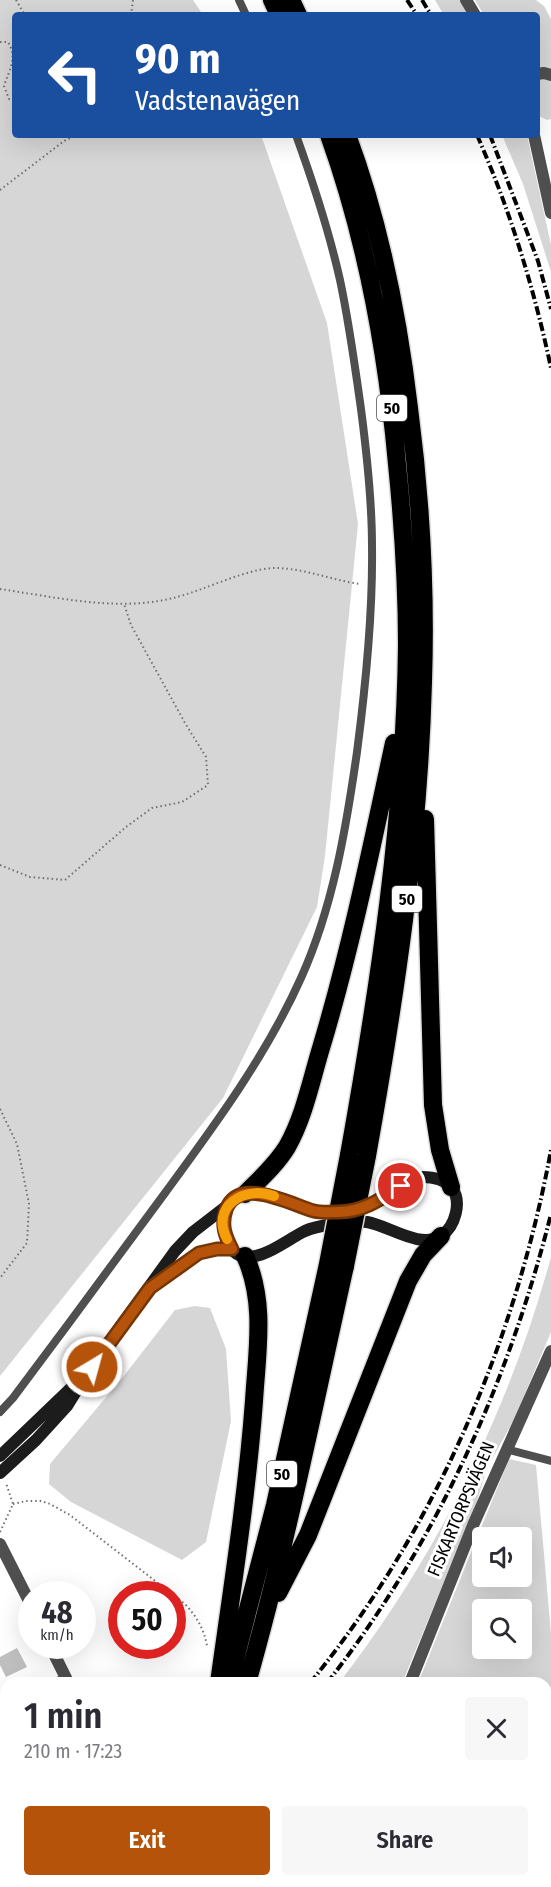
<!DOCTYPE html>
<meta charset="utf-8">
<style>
:root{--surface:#fff;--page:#f7f7f7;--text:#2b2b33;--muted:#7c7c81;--accent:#b45309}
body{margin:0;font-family:"Fira Sans Condensed",sans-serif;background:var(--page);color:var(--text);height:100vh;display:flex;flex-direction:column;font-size:22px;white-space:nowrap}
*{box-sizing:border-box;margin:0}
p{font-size:20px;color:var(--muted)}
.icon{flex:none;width:33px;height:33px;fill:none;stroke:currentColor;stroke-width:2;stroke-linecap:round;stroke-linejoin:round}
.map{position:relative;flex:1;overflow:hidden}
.drawer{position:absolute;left:0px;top:1677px;width:552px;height:210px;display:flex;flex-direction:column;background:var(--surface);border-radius:18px 18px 0 0;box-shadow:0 6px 24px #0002}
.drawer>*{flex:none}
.hud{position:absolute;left:12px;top:12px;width:528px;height:126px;border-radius:6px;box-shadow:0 6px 24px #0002;background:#1a4fa0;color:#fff;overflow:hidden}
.tools{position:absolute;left:472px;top:1527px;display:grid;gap:12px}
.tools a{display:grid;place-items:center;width:60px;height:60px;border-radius:6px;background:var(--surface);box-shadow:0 6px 24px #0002;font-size:30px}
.speed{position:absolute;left:18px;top:1581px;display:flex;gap:12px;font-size:30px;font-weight:700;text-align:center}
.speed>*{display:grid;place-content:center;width:78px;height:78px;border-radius:50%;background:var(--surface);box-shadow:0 6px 24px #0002;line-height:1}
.speed small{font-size:15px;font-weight:400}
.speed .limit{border:9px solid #d22;background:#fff;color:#111}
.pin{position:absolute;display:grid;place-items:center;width:51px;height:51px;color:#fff;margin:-26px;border:3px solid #fff;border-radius:50%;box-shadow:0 2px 6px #0007}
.me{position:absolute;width:66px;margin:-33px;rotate:37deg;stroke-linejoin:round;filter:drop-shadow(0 0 4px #0008)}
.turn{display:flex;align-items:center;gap:21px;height:126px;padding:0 24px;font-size:27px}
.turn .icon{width:78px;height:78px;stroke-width:2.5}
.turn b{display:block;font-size:42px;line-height:51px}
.round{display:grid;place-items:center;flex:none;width:63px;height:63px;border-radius:6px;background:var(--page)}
.headline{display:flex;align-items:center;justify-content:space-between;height:102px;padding:0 24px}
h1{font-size:36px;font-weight:600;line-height:45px}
.primary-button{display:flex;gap:12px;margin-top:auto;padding:12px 24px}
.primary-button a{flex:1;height:69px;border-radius:6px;background:var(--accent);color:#fff;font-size:24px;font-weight:600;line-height:69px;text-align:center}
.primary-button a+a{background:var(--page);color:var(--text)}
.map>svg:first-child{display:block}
</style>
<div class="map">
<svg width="551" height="1887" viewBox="0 0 551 1887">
<rect width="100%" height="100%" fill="#fff"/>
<path fill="#d6d6d6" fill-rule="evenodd" d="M0 0H193L203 15H15V135H261L327 323 358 524 325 856 317 907 223 1098 0 1376Z
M435 0H461L470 15H444Z
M475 0H536L544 6 551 19V119L547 120 537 115V15H484Z
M502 135H527L551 245V272L523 184Z
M551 1257V1332L514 1420 487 1468 476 1505 402 1683H339C437 1556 509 1411 551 1257Z
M195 1306 210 1308 226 1349 231 1421 206 1542 182 1560 71 1502 49 1484 50 1464 123 1377 175 1310Z
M509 1459 536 1465 551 1633V1801L546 1802V1683H418ZM483 1538H522V1576H483ZM483 1610H522V1648H483Z
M224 1881H455L454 1887H214Z"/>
<path fill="#bfbfbf" d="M17 1648 27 1667 6 1677 0 1665V1657Z"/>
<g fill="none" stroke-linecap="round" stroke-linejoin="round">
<defs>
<path id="highway" d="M272 0 279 15
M291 0 298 15
M329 135C367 241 387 352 397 464 403 524 407 585 407 645 405 817 379 987 349 1155
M347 135C380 223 398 315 409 408 421 499 426 590 423 682 419 841 395 999 367 1156
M425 819 433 1105 440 1150 451 1187
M245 1194C260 1179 276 1165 287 1147 304 1117 311 1081 321 1048 351 948 372 845 394 743
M278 1593 308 1535 408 1281 423 1255 441 1236
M229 1682 275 1505 328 1264
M219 1683C232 1589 247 1495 254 1401 257 1352 266 1301 245 1256
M247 1683C286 1546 314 1405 345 1266
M169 1887 171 1881
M187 1887 189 1881"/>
</defs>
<use href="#highway" stroke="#dbdbdb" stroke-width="21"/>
<path stroke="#717171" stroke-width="2" stroke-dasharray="1.5 3" stroke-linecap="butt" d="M16 0 25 15
M131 15 133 0
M0 42H8C18 58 9 70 4 86L9 99 15 100
M0 190 64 141 77 135
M0 589C55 597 118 612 173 598 203 591 245 569 274 568 304 568 331 580 360 584
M0 865 30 877 65 880 126 827 152 808 182 802 208 785 206 757 185 723 131 625 124 604
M0 1109 17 1144 29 1204 27 1243 0 1278
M13 1504 26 1501H41L50 1504 70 1515 185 1604C197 1617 204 1629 207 1646
M0 1532 13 1504 6 1483
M546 1729 550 1719 551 1709
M147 1887 148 1881"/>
<path stroke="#4f4f4f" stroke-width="8" d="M239 0 246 15
M0 1412 13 1398C64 1330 115 1261 165 1193 215 1125 266 1056 301 978 333 907 346 829 357 752 366 683 373 615 372 546 372 500 367 455 361 409 355 366 349 322 340 280 329 231 313 182 296 135
M506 1449 551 1461"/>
<path stroke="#4f4f4f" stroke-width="12" d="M466 0 475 15
M537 74 544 73 551 75
M534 135 551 213
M0 1544 32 1607
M50 1646 66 1678 59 1683
M410 1683 474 1523 551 1351
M546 1698 551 1697
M0 1723 6 1719
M546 1800H551
M43 1887 52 1881
M520 1887 522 1881"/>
<path stroke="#1c1c1c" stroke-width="12" d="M422 1177C433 1177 444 1179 451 1187 463 1201 455 1227 441 1236 419 1249 390 1226 367 1222 354 1220 340 1223 327 1225 317 1227 309 1228 301 1233 277 1246 236 1280 224 1232 222 1222 224 1209 231 1202 256 1179 290 1206 317 1211 329 1214 345 1213 358 1210 382 1204 399 1183 422 1177Z
M158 1282C184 1262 197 1248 232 1249
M0 1456 74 1385
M0 1473 36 1440 67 1406 91 1367 175 1251 193 1232 228 1205"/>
<use href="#highway" stroke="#000" stroke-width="18"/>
<path stroke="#000" stroke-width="4" stroke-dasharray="9 3 1.5 3" stroke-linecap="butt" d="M407 0 417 15
M422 0 431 15
M477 135C510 210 534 288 551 368
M490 135 538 261 551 309
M310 1683C435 1530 515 1343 551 1150
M327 1683C436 1544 508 1384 551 1214
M103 1887 110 1881
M123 1887 131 1881"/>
<defs>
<path id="highway-bridge" d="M328 1264 349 1155
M345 1266 367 1156"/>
</defs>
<use href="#highway-bridge" stroke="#dbdbdb" stroke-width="21" stroke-linecap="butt"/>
<use href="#highway-bridge" stroke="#000" stroke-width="18"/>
</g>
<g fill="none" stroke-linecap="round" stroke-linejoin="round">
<defs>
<path id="route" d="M92 1367 150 1288 199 1253 217 1249H232C225 1236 221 1225 226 1210 238 1175 292 1205 314 1211 322 1213 330 1212 338 1212 363 1212 381 1199 401 1186"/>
</defs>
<use href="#route" stroke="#753606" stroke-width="15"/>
<use href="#route" stroke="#b45309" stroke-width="10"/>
<path stroke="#f59e0b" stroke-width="10" d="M227 1239C210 1207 244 1185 274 1196"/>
</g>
<g text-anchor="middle" stroke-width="6" stroke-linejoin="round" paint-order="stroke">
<g fill="#fff" stroke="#4c4c4c" stroke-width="1.5">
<rect x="377" y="395" width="30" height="26" rx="4.5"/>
<rect x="392" y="886" width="30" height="26" rx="4.5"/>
<rect x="267" y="1461" width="30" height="26" rx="4.5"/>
</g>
<g font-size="16" font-weight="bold" fill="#000">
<text x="392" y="414">50</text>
<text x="407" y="905">50</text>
<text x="282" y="1480">50</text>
</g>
<g font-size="18" fill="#000" stroke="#fff">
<text transform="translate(461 1509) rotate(-67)" y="6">FISKARTORPSVÄGEN</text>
</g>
</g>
</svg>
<div class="tools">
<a><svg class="icon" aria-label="sound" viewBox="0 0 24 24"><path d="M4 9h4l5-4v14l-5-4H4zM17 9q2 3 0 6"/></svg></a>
<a><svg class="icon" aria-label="search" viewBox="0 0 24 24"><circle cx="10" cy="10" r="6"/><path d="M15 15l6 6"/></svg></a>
</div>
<div class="speed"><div>48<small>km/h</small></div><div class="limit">50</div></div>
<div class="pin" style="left:401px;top:1186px;background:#d93025"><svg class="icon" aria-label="arrive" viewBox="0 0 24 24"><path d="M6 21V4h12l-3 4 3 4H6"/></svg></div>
<svg class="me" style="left:92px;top:1367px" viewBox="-20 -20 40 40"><circle r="17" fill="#b45309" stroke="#fff" stroke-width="3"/><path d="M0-11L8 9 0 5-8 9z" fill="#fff"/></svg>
<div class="hud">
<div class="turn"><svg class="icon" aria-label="left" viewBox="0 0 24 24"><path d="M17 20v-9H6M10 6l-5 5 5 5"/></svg><div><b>90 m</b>Vadstenavägen</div></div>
</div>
<section class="drawer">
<div class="headline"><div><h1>1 min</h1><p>210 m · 17:23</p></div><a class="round"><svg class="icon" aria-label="close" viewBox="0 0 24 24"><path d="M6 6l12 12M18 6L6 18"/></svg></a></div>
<div class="primary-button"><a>Exit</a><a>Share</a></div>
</section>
</div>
